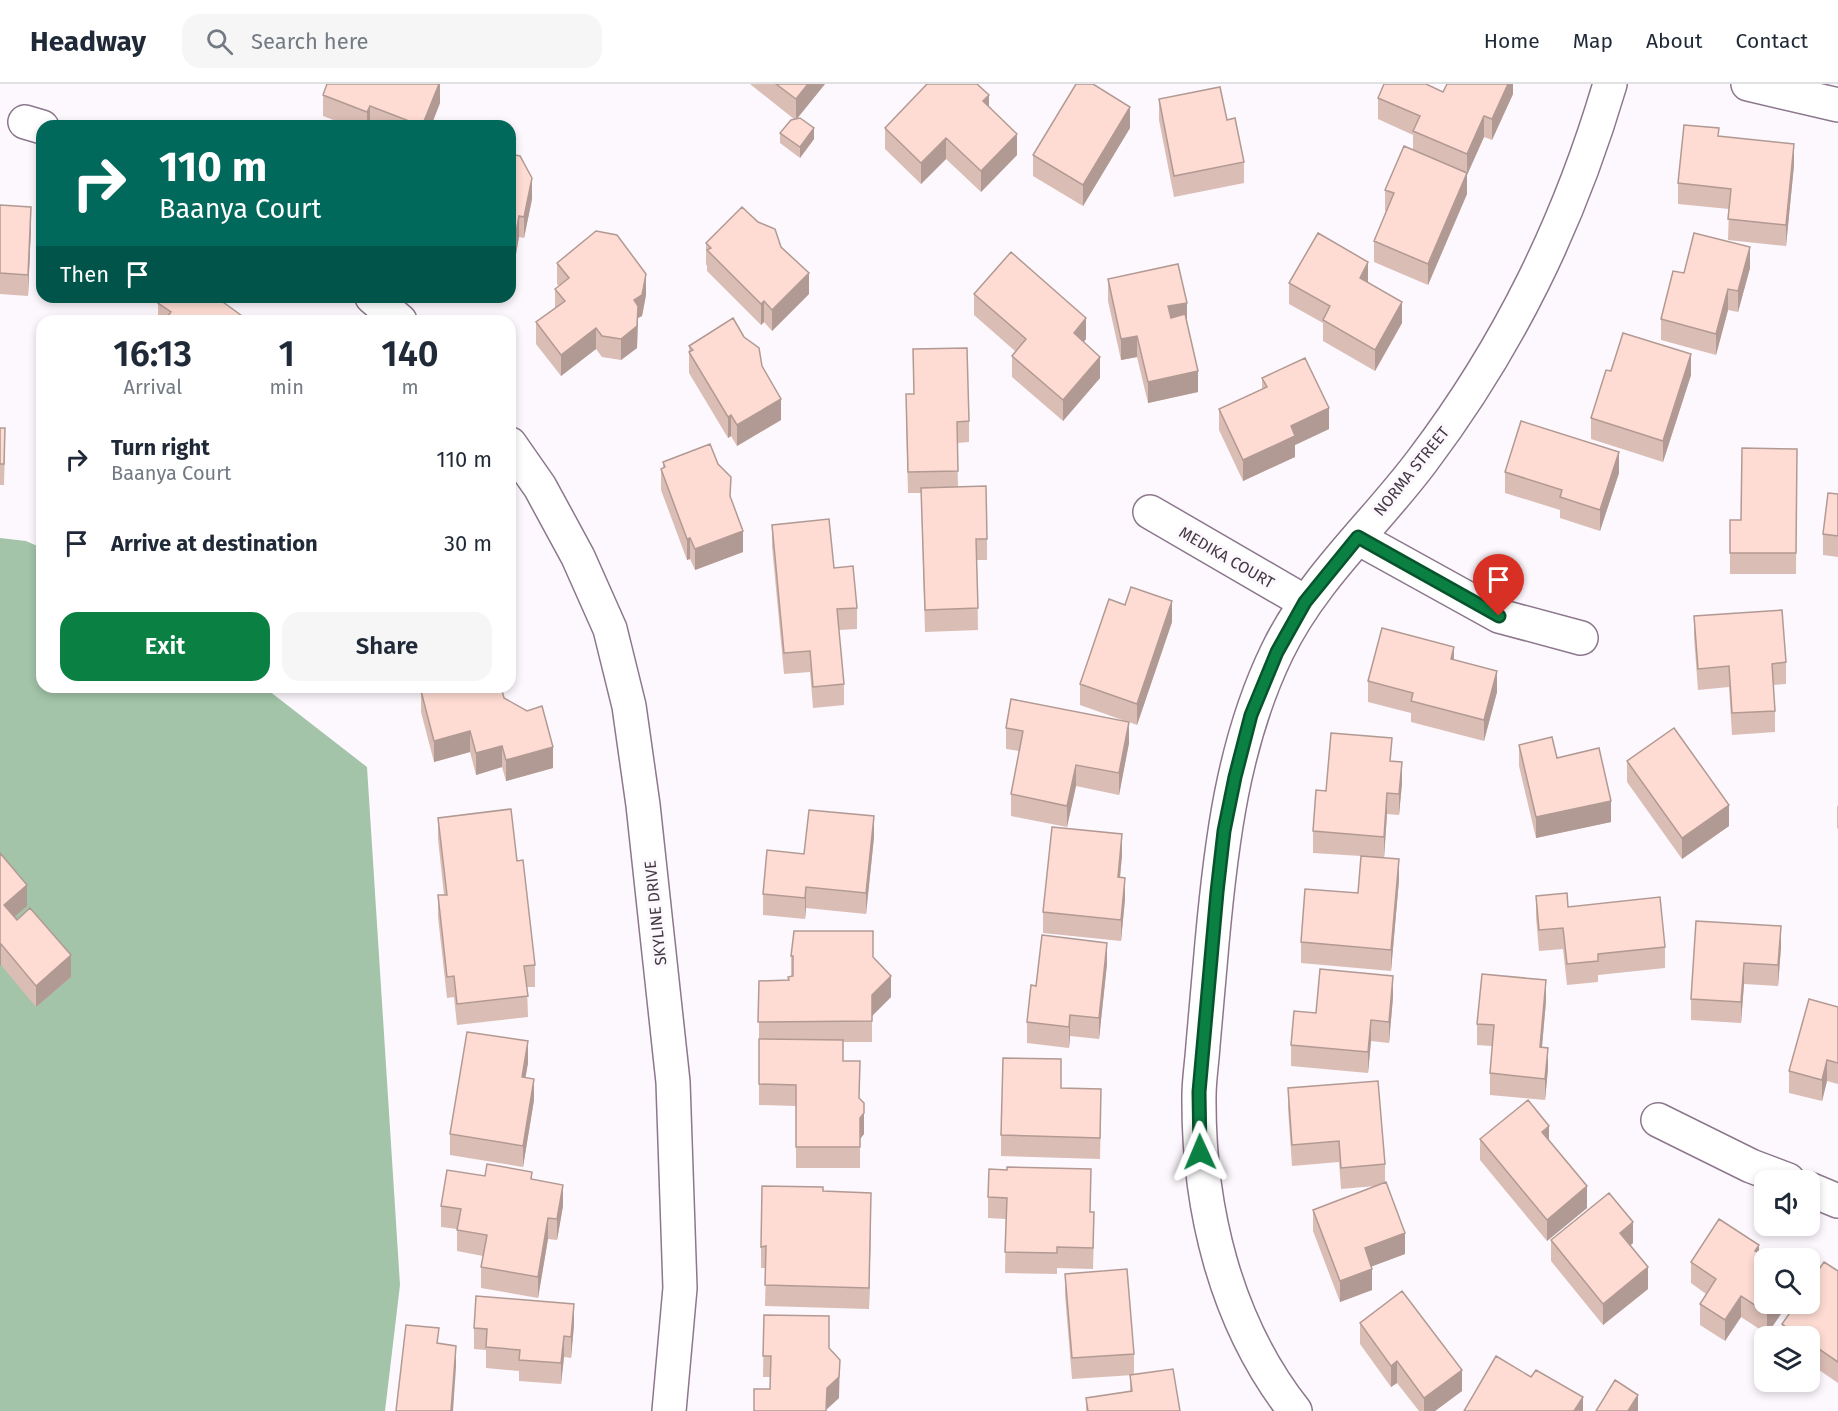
<!DOCTYPE html>
<style>
:root{--surface:#fff;--page:#f6f6f7;--text:#1f2937;--muted:#747a83;--line:#e0e1e3;--accent:#0b8043}
body{margin:0;font-family:"Fira Sans",sans-serif;background:var(--page);color:var(--text);height:100vh;display:flex;flex-direction:column;font-size:22px;white-space:nowrap}
*{box-sizing:border-box;margin:0}
p{font-size:20px;color:var(--muted)}
.icon{flex:none;width:33px;height:33px;fill:none;stroke:currentColor;stroke-width:2;stroke-linecap:round;stroke-linejoin:round}
.map{position:relative;flex:1;overflow:hidden}
.side{position:absolute;left:36px;top:231px;width:480px;height:378px;display:flex;flex-direction:column;background:var(--surface);border-radius:18px;box-shadow:0 3px 9px #0003}
.side>*{flex:none}
.top-card{position:absolute;left:36px;top:36px;width:480px;height:183px;border-radius:18px;box-shadow:0 3px 9px #0003;background:#00695c;color:#fff;overflow:hidden}
.buttons{position:absolute;left:1754px;top:1086px;display:grid;gap:12px}
.buttons a{display:grid;place-items:center;width:66px;height:66px;border-radius:12px;background:var(--surface);box-shadow:0 3px 9px #0003;font-size:30px}
.pin{position:absolute;display:grid;place-items:center;width:51px;height:51px;color:#fff;margin:-62px -26px;border-radius:50% 50% 50% 0;rotate:-45deg;box-shadow:0 0 6px #0007}
.pin .icon{rotate:45deg}
.me{position:absolute;width:66px;margin:-33px;rotate:359deg;stroke-linejoin:round;filter:drop-shadow(0 0 4px #0008)}
.turn{display:flex;align-items:center;gap:21px;height:126px;padding:0 24px;font-size:27px}
.turn .icon{width:78px;height:78px;stroke-width:2.5}
.turn b{display:block;font-size:42px;line-height:51px}
.then{display:flex;align-items:center;height:57px;padding:0 24px;background:#0003;gap:12px;font-size:22px}
.eta{display:flex;justify-content:space-evenly;align-items:center;height:102px;text-align:center}
.eta b{font-size:36px;font-weight:600;line-height:42px}
.button{display:flex;gap:12px;margin-top:auto;padding:12px 24px}
.button a{flex:1;height:69px;border-radius:18px;background:var(--accent);color:#fff;font-size:24px;font-weight:600;line-height:69px;text-align:center}
.button a+a{background:var(--page);color:var(--text)}
ul{padding:0;list-style:none}
li{display:flex;align-items:center;gap:18px;height:84px;padding:0 24px}
li div{flex:1}
li b{display:block;font-size:22px}
li em{font-style:normal}
header{display:flex;align-items:center;gap:36px;box-sizing:border-box;height:84px;padding:0 30px;background:var(--surface);border-bottom:2px solid var(--line)}
header strong{font-size:28px}
nav{display:flex;gap:33px;margin-inline-start:auto;font-size:21px}
.search{width:420px;height:54px;background:var(--page);display:flex;align-items:center;gap:15px;box-sizing:border-box;padding:0 21px;border-radius:18px;color:var(--muted);font-size:22px}
.map>svg:first-child{display:block}
</style>
<header>
<strong>Headway</strong>
<div class="search"><svg class="icon" aria-label="search" viewBox="0 0 24 24"><circle cx="10" cy="10" r="6"/><path d="M15 15l6 6"/></svg>Search here</div>
<nav><a>Home</a><a>Map</a><a>About</a><a>Contact</a></nav>
</header>
<div class="map">
<svg width="1838" height="1327" viewBox="0 0 1838 1327">
<rect width="100%" height="100%" fill="#fdf8fd"/>
<path fill="#a3c4a9" d="M0 454 26 457 42 464V603H264L367 683 400 1201 385 1327H0Z"/>
<g fill="none" stroke-linecap="round" stroke-linejoin="round">
<defs>
<path id="minor" d="M1748 0 1838 21
M25 38 42 43
M372 213 400 237
M510 360 540 403 578 473 610 545 629 622 643 721 673 998 680 1204 669 1327
M1150 428 1305 518
M1358 454 1499 532 1581 554
M1658 1036 1751 1082 1788 1096
M1809 1105 1838 1117
M1295 1327C1225 1238 1198 1123 1199 1012 1199 995 1202 978 1203 961 1206 927 1209 893 1212 859 1221 760 1233 659 1277 568 1312 495 1374 441 1422 377 1509 262 1569 139 1610 0"/>
</defs>
<use href="#minor" stroke="#8c778d" stroke-width="36"/>
<use href="#minor" stroke="#fff" stroke-width="33"/>
</g>
<path fill="#dabdb5" d="M440 0V19L431 42H349L323 32V11Z
M750 0H825L797 34 814 55 800 74 780 59V49L794 35Z
M1513 0V10L1492 56 1484 53 1467 91V110L1428 201 1374 178V157L1386 127H1385V106L1413 66V51L1378 35V14Z
M1159 15 1244 78V99L1174 113 1159 36Z
M989 23 1017 71 981 108 946 75 921 100 885 65V44Z
M1130 44 1083 122 1033 92V71Z
M1719 52 1794 81 1786 162 1728 156 1729 125 1678 120V99Z
M510 70 532 115 524 154 519 153 514 181H510Z
M0 121 31 144 28 212 0 210Z
M706 159 781 163 809 210 772 247 764 238 761 241 707 187V182L706 180Z
M557 179 646 211 642 232 638 234 637 264 621 276 602 273 596 265 561 292 536 260V238L555 224V205L559 202 557 200Z
M1750 184 1738 228 1728 226 1716 271 1661 256V235L1684 189Z
M1108 195 1187 237 1198 308 1148 319 1137 273 1121 276 1108 217Z
M1289 199H1368L1402 239 1375 287 1323 257V239L1289 220Z
M974 210 1086 255 1084 258 1100 294 1063 337 1012 293V272L1015 267 974 231Z
M209 218 249 237H158V219Z
M689 262 762 282 781 336 737 362 731 352 728 354 689 289Z
M913 265 969 337V358L957 359 958 403 987 455V476H977L978 546 925 548 921 409H908L906 332 914 310Z
M1611 287 1691 291 1663 378 1591 355V334Z
M1262 294 1329 345 1295 361V373L1243 397 1219 346V325L1262 305Z
M0 344 5 365 4 401H0Z
M1797 365 1796 490H1730V436H1741Z
M663 378 731 414 743 468 695 486 690 475 687 476 661 406V385L663 384Z
M1505 388 1619 389 1600 447 1560 434V426L1505 409Z
M1838 410V473L1823 471V450Z
M772 441 834 484 857 524V545L839 546 844 600V621L813 624 810 588 784 590 772 462Z
M1694 532 1786 578V600L1773 601 1775 627V648L1732 651 1729 603 1698 606 1694 553Z
M1172 538 1137 641 1129 638V659L1119 711 1076 702 1067 743 1011 732V710L1019 667 1006 665V644L1128 638 1080 621V600Z
M1454 576 1497 608 1484 657 1411 638V629L1368 618V597Z
M421 607 504 614 553 684 506 697 502 683 476 691 470 668 434 678 421 628Z
M1519 661 1557 674 1611 738 1536 754 1519 682Z
M1392 677 1402 699 1399 731 1387 730 1384 774 1399 796 1391 887 1301 879V858L1358 809 1361 772 1313 769V747L1326 707Z
M1627 677 1729 742 1682 775 1627 698Z
M1838 721V745L1837 744V723Z
M438 734 517 777 535 881V903H527L528 933 457 941 454 913 447 914 438 833V811H444L438 755Z
M874 753 866 830 806 824 805 835 763 831V810L804 770Z
M0 769 27 822 14 833 71 893 36 923 1 881Z
M1122 771 1120 793 1125 815 1121 857 1043 849V828Z
M1536 812 1568 823 1665 863V884L1598 891V898L1567 901 1563 865 1539 867 1536 833Z
M1696 837 1781 863 1778 902 1744 900 1741 939 1691 936V915Z
M791 872 873 873 891 913 872 932V958H843V977L860 1015 864 1050 860 1055V1084H796V1022L759 1021V897L788 896 791 892Z
M1107 880 1099 955 1070 952 1069 964 1027 959V938L1036 902Z
M1393 913 1389 959 1371 957 1368 989 1291 982V961L1316 929Z
M1546 917 1542 963 1548 985 1545 1016 1490 1011V989L1492 962 1477 961V940Z
M1838 923V1000L1827 997 1822 1017 1789 1009V987Z
M528 979 525 994 534 1016 523 1083 450 1071V1050Z
M1061 1004 1101 1026 1100 1075 1001 1072V1051Z
M1288 1004 1385 1080V1098L1405 1170 1372 1182V1206L1340 1218 1313 1147V1126L1375 1102 1341 1105 1339 1078 1292 1082 1288 1025Z
M1480 1055 1549 1056 1587 1124 1547 1157 1480 1076Z
M485 1092 532 1095 563 1122 557 1156 548 1155 538 1214 481 1204V1183L483 1172 457 1167V1145L441 1143V1122Z
M1091 1106 1090 1128 1094 1150 1093 1185 1057 1184V1190L1005 1189 1006 1135 988 1134V1113Z
M823 1107 871 1130 869 1225 765 1222 766 1184H761V1163Z
M1551 1156 1633 1159 1630 1162 1648 1205 1603 1241 1551 1177Z
M1759 1169 1764 1220H1788L1767 1250 1741 1233 1725 1257 1700 1241V1220L1706 1210 1691 1199V1178Z
M1838 1187V1299L1809 1279V1252H1782V1240Z
M1065 1190 1134 1270V1291L1180 1327H1086V1314L1130 1307V1291H1133L1072 1295 1065 1211Z
M764 1231 829 1265 839 1314 827 1325 770 1305 771 1293H763Z
M1360 1239 1462 1307 1435 1327H1419L1397 1299 1391 1303 1360 1260Z
M574 1241 571 1274 564 1273 561 1300 519 1297V1287L486 1284V1266L474 1265V1244Z"/>
<path fill="#b29a94" d="M439 0H440V19L431 42H422Z
M808 0H825L796 36V15Z
M1508 0H1513V10L1492 56V35Z
M989 11V32L983 17Z
M370 22V42H367V28Z
M1130 23V44L1083 122V101Z
M1484 32V53L1467 91V70Z
M814 44V55L800 74V63Z
M1017 50V71L981 108V87Z
M946 54V75L921 100V79Z
M1794 60V81L1786 162V141Z
M1467 89V110L1428 201V180Z
M532 94V115L524 154V133Z
M31 123V144L28 212V191Z
M519 132V153L514 181V160Z
M1750 163V184L1738 228V207Z
M1368 178V199L1360 194Z
M809 189V210L772 247V226Z
M646 190V211L642 232 638 234 637 264 621 276V255L634 216Z
M1728 205V226L1716 271V250Z
M764 217V238L761 241V220Z
M1402 218V239L1375 287V266Z
M1187 219V240L1168 244V222Z
M1086 234V255L1074 270V249Z
M596 244V265L561 292V271Z
M1137 252V273L1121 276V255Z
M1691 270V291L1663 378V357Z
M1100 273V294L1063 337V316Z
M1198 287V308L1148 319V298Z
M781 315V336L737 362V341Z
M1329 324V345L1295 361V373L1243 397V376L1291 342Z
M731 331V352L728 354V333Z
M1619 368V389L1600 447V426Z
M743 447V468L695 486V465Z
M690 454V475L687 476V455Z
M1172 517V538L1137 641V620Z
M1454 563V584L1451 575Z
M1497 587V608L1484 657V636Z
M400 603H417L400 609Z
M1129 638V659L1119 711V689Z
M470 647V668L434 678V657Z
M502 662V683L476 691V669Z
M553 663V684L506 697V676Z
M1402 678V699L1399 731V710Z
M1076 681V702L1067 743V722Z
M1387 709V730L1384 774V753Z
M1611 717V738L1536 754V733Z
M1729 721V742L1682 775V754Z
M874 732V753L866 830V809Z
M1122 750V771L1118 814V793Z
M1399 775V796L1391 887V866Z
M1125 794V815L1121 857V836Z
M27 801V822L4 842V821Z
M806 803V824L805 835V814Z
M1781 842V863L1778 902V881Z
M1107 859V880L1099 955V934Z
M1 860V881L0 882V861Z
M71 871V893L36 923V902Z
M1744 879V900L1741 939V918Z
M891 892V913L872 932V911Z
M1393 892V913L1389 959V938Z
M1546 896V917L1540 984V963Z
M1070 931V952L1069 964V943Z
M1371 936V957L1368 989V968Z
M528 957V979L522 1014V993Z
M1548 964V985L1545 1016V995Z
M1827 976V997L1822 1017V996Z
M534 995V1016L523 1083V1062Z
M864 1029V1050L860 1055V1034Z
M1549 1042V1064L1542 1048Z
M563 1101V1122L557 1156V1135Z
M1587 1102V1124L1547 1157V1136Z
M871 1109V1130L869 1225V1204Z
M548 1134V1155L538 1214V1193Z
M1633 1138V1159L1620 1170V1149Z
M1405 1149V1170L1365 1185V1164Z
M1759 1161V1182L1755 1167Z
M1648 1183V1205L1603 1241V1220Z
M1372 1185V1206L1340 1218V1197Z
M1741 1212V1233L1725 1257V1236Z
M574 1220V1241L571 1274V1253Z
M1773 1220H1788L1767 1250V1229Z
M564 1252V1273L561 1300V1279Z
M456 1262V1283L453 1327H451Z
M840 1276 839 1314 827 1325V1304Z
M1397 1277V1299L1391 1303V1282Z
M1462 1286V1307L1435 1327H1424V1314Z
M1638 1311V1327H1628Z
M1583 1313V1327H1574Z"/>
<path fill="#fedcd3" stroke="#b29a94" stroke-width="1.5" d="M327 0H439L422 42 370 22 367 28 323 11Z
M776 0H808L796 15Z
M927 0H977L989 11 983 17 1017 50 981 87 946 54 921 79 885 44Z
M1076 0H1093L1130 23 1083 101 1033 71Z
M1384 0H1426L1443 8 1447 0H1508L1492 35 1484 32 1467 70 1413 47 1420 32 1378 14Z
M1220 3 1227 36 1235 34 1244 78 1174 92 1159 15Z
M800 34 814 44 800 63 780 49 791 36Z
M1684 41 1719 44 1718 52 1794 60 1786 141 1728 135 1731 105 1678 99Z
M1404 62 1467 89 1428 180 1374 157 1394 109 1385 106Z
M510 70 520 72 532 94 524 133 519 132 514 160 510 159Z
M0 121 31 123 28 191 0 189Z
M742 123 758 138 775 145 781 163 809 189 772 226 764 217 761 220 707 166 711 164 706 159Z
M596 147 617 151 646 190 642 211 634 216 638 222 637 242 621 255 602 252 596 244 561 271 536 238 565 217 555 205 569 194 557 179Z
M1318 149 1368 178 1360 194 1402 218 1375 266 1323 236 1330 222 1289 199Z
M1694 149 1750 163 1738 207 1728 205 1716 250 1661 235 1673 187 1684 189Z
M1011 168 1086 234 1074 249 1100 273 1063 316 1012 272 1026 255 974 210Z
M1178 180 1187 219 1168 222 1171 234 1185 230 1198 287 1148 298 1137 252 1121 255 1108 195Z
M163 213H202L209 218 213 213H216L249 237H164L171 228 158 219Z
M733 234 744 253 759 264 762 282 781 315 737 341 731 331 728 333 689 268 693 266 689 262Z
M1623 249 1691 270 1663 357 1591 334 1606 286 1611 287Z
M967 264 969 337 957 338 958 387 908 388 906 310H914L913 265Z
M1305 274 1329 324 1291 342 1295 352 1243 376 1219 325 1267 303 1262 294Z
M1521 337 1619 368 1600 426 1560 413 1562 406 1505 388Z
M0 344H5L4 380H0Z
M710 360 718 380 731 393 730 412 743 447 695 465 690 454 687 455 661 385 665 383 663 378Z
M1742 364 1797 365 1796 469H1730V436H1741Z
M986 402 987 455H976L978 524 925 526 921 404Z
M1828 409 1838 410V452L1823 450Z
M829 435 834 484 853 482 857 524 837 525 844 600 813 603 810 567 784 569 772 441Z
M1131 503 1172 517 1137 620 1080 600 1109 515 1125 521Z
M1782 526 1786 578 1772 580 1775 627 1732 629 1729 582 1698 585 1694 532Z
M1382 544 1454 563 1451 575 1497 587 1484 636 1411 617 1413 609 1368 597Z
M436 603H501L504 614 527 627 542 622 553 663 506 676 502 662 476 669 470 647 434 657 421 607Z
M1011 615 1129 638 1119 689 1076 681 1067 722 1011 710 1023 647 1006 644Z
M1674 644 1729 721 1682 754 1627 677Z
M1331 649 1392 654 1390 677 1402 678 1399 710 1387 709 1384 753 1313 747 1316 706 1326 707Z
M1552 653 1557 674 1599 664 1611 717 1536 733 1519 661Z
M511 725 517 777 523 776 535 881 524 882 528 912 457 920 454 892 447 893 438 811H447L438 734Z
M809 726 874 732 866 809 806 803 805 814 763 810 767 766 804 770Z
M1052 743 1122 750 1118 793 1125 794 1121 836 1043 828Z
M0 769 27 801 4 821 17 836 30 824 71 871 36 902 1 860 0 861Z
M1361 772 1399 775 1391 866 1301 858 1305 805 1358 809Z
M1567 809 1568 823 1660 813 1665 863 1598 870V877L1567 880 1563 844 1539 846 1536 812Z
M1696 837 1781 842 1778 881 1744 879 1741 918 1691 915Z
M794 847H873V873L891 892 872 911V937L758 938 759 897 789 896 788 893 793 892V872H791Z
M1042 851 1107 859 1099 934 1070 931 1069 943 1027 938 1031 901 1036 902Z
M1320 885 1393 892 1389 938 1371 936 1368 968 1291 961 1294 927 1316 929Z
M1482 890 1546 896 1540 963 1548 964 1545 995 1490 989 1494 941 1477 940Z
M1809 915 1838 923V979L1827 976 1822 996 1789 987Z
M467 948 528 957 522 993 534 995 523 1062 450 1050Z
M759 955 843 956V977H860L859 1014 864 1019V1029L860 1034V1063H796V1001L759 1000Z
M1003 974 1061 975V1004L1101 1005 1100 1054 1001 1051Z
M1378 997 1385 1080 1341 1084 1339 1057 1292 1061 1288 1004Z
M1528 1016 1549 1042 1542 1048 1587 1102 1547 1136 1480 1055Z
M487 1080 532 1088 531 1095 563 1101 557 1135 548 1134 538 1193 481 1183 487 1151 457 1146 461 1125 441 1122 447 1086 485 1092Z
M1007 1083 1091 1085 1090 1128H1094L1093 1164 1057 1163V1169L1005 1168 1007 1114 988 1113 989 1085 1007 1086Z
M1386 1098 1405 1149 1365 1164 1372 1185 1340 1197 1313 1126Z
M762 1102 823 1103V1107L871 1109 869 1204 765 1201 766 1162 761 1163Z
M1609 1109 1633 1138 1620 1149 1648 1183 1603 1220 1551 1156Z
M1719 1135 1759 1161 1755 1167 1767 1174H1764V1220H1773L1767 1229 1741 1212 1725 1236 1700 1220 1716 1195 1691 1178Z
M1824 1178 1838 1187V1278L1809 1258V1252H1800L1782 1240 1796 1220H1809V1200Z
M1127 1185 1134 1270 1072 1274 1065 1190Z
M1402 1207 1462 1286 1424 1314 1397 1277 1391 1282 1360 1239Z
M476 1212 574 1220 571 1253 564 1252 561 1279 519 1276 520 1266 486 1263 487 1245 474 1244Z
M764 1231 829 1232V1264L840 1276 839 1293 827 1304 826 1327H754V1305H770L771 1272H763Z
M406 1241 439 1244 437 1259 456 1262 451 1327H396Z
M1496 1272 1531 1293 1536 1286 1583 1313 1574 1327H1464Z
M1173 1285 1180 1327H1088L1086 1314 1132 1307 1130 1291Z
M1615 1296 1638 1311 1628 1327H1596Z"/>
<g fill="none" stroke-linecap="round" stroke-linejoin="round">
<defs>
<path id="route" d="M1200 1068 1199 1008 1217 808 1224 747 1235 693 1251 631 1277 568 1305 518 1358 453 1499 532"/>
</defs>
<use href="#route" stroke="#07532c" stroke-width="15"/>
<use href="#route" stroke="#0b8043" stroke-width="10"/>
</g>
<g text-anchor="middle" stroke-width="6" stroke-linejoin="round" paint-order="stroke">
<g font-size="16" fill="#423942" stroke="#fdf8fd">
<text transform="translate(1411 387) rotate(-51)" y="6">NORMA STREET</text>
<text transform="translate(1227 473) rotate(30)" y="6">MEDIKA COURT</text>
<text transform="translate(655 829) rotate(-96)" y="6">SKYLINE DRIVE</text>
</g>
</g>
</svg>
<div class="buttons">
<a><svg class="icon" aria-label="sound" viewBox="0 0 24 24"><path d="M4 9h4l5-4v14l-5-4H4zM17 9q2 3 0 6"/></svg></a>
<a><svg class="icon" aria-label="search" viewBox="0 0 24 24"><circle cx="10" cy="10" r="6"/><path d="M15 15l6 6"/></svg></a>
<a><svg class="icon" aria-label="layers" viewBox="0 0 24 24"><path d="M12 4l9 5-9 5-9-5zM3 14l9 5 9-5"/></svg></a>
</div>
<div class="pin" style="left:1499px;top:532px;background:#d93025"><svg class="icon" aria-label="arrive" viewBox="0 0 24 24"><path d="M6 21V4h12l-3 4 3 4H6"/></svg></div>
<svg class="me" style="left:1200px;top:1068px" viewBox="-20 -20 40 40"><path d="M0-17L14 15 0 8-14 15z" fill="#0b8043" stroke="#fff" stroke-width="4"/></svg>
<div class="top-card">
<div class="turn"><svg class="icon" aria-label="right" viewBox="0 0 24 24"><path d="M7 20v-9h11M14 6l5 5-5 5"/></svg><div><b>110 m</b>Baanya Court</div></div>
<div class="then">Then<svg class="icon" aria-label="arrive" viewBox="0 0 24 24"><path d="M6 21V4h12l-3 4 3 4H6"/></svg></div>
</div>
<section class="side">
<div class="eta">
<div><b>16:13</b><p>Arrival</p></div>
<div><b>1</b><p>min</p></div>
<div><b>140</b><p>m</p></div>
</div>
<ul>
<li><svg class="icon" aria-label="right" viewBox="0 0 24 24"><path d="M7 20v-9h11M14 6l5 5-5 5"/></svg><div><b>Turn right</b><p>Baanya Court</p></div><em>110 m</em></li>
<li><svg class="icon" aria-label="arrive" viewBox="0 0 24 24"><path d="M6 21V4h12l-3 4 3 4H6"/></svg><div><b>Arrive at destination</b></div><em>30 m</em></li>
</ul>
<div class="button"><a>Exit</a><a>Share</a></div>
</section>
</div>
